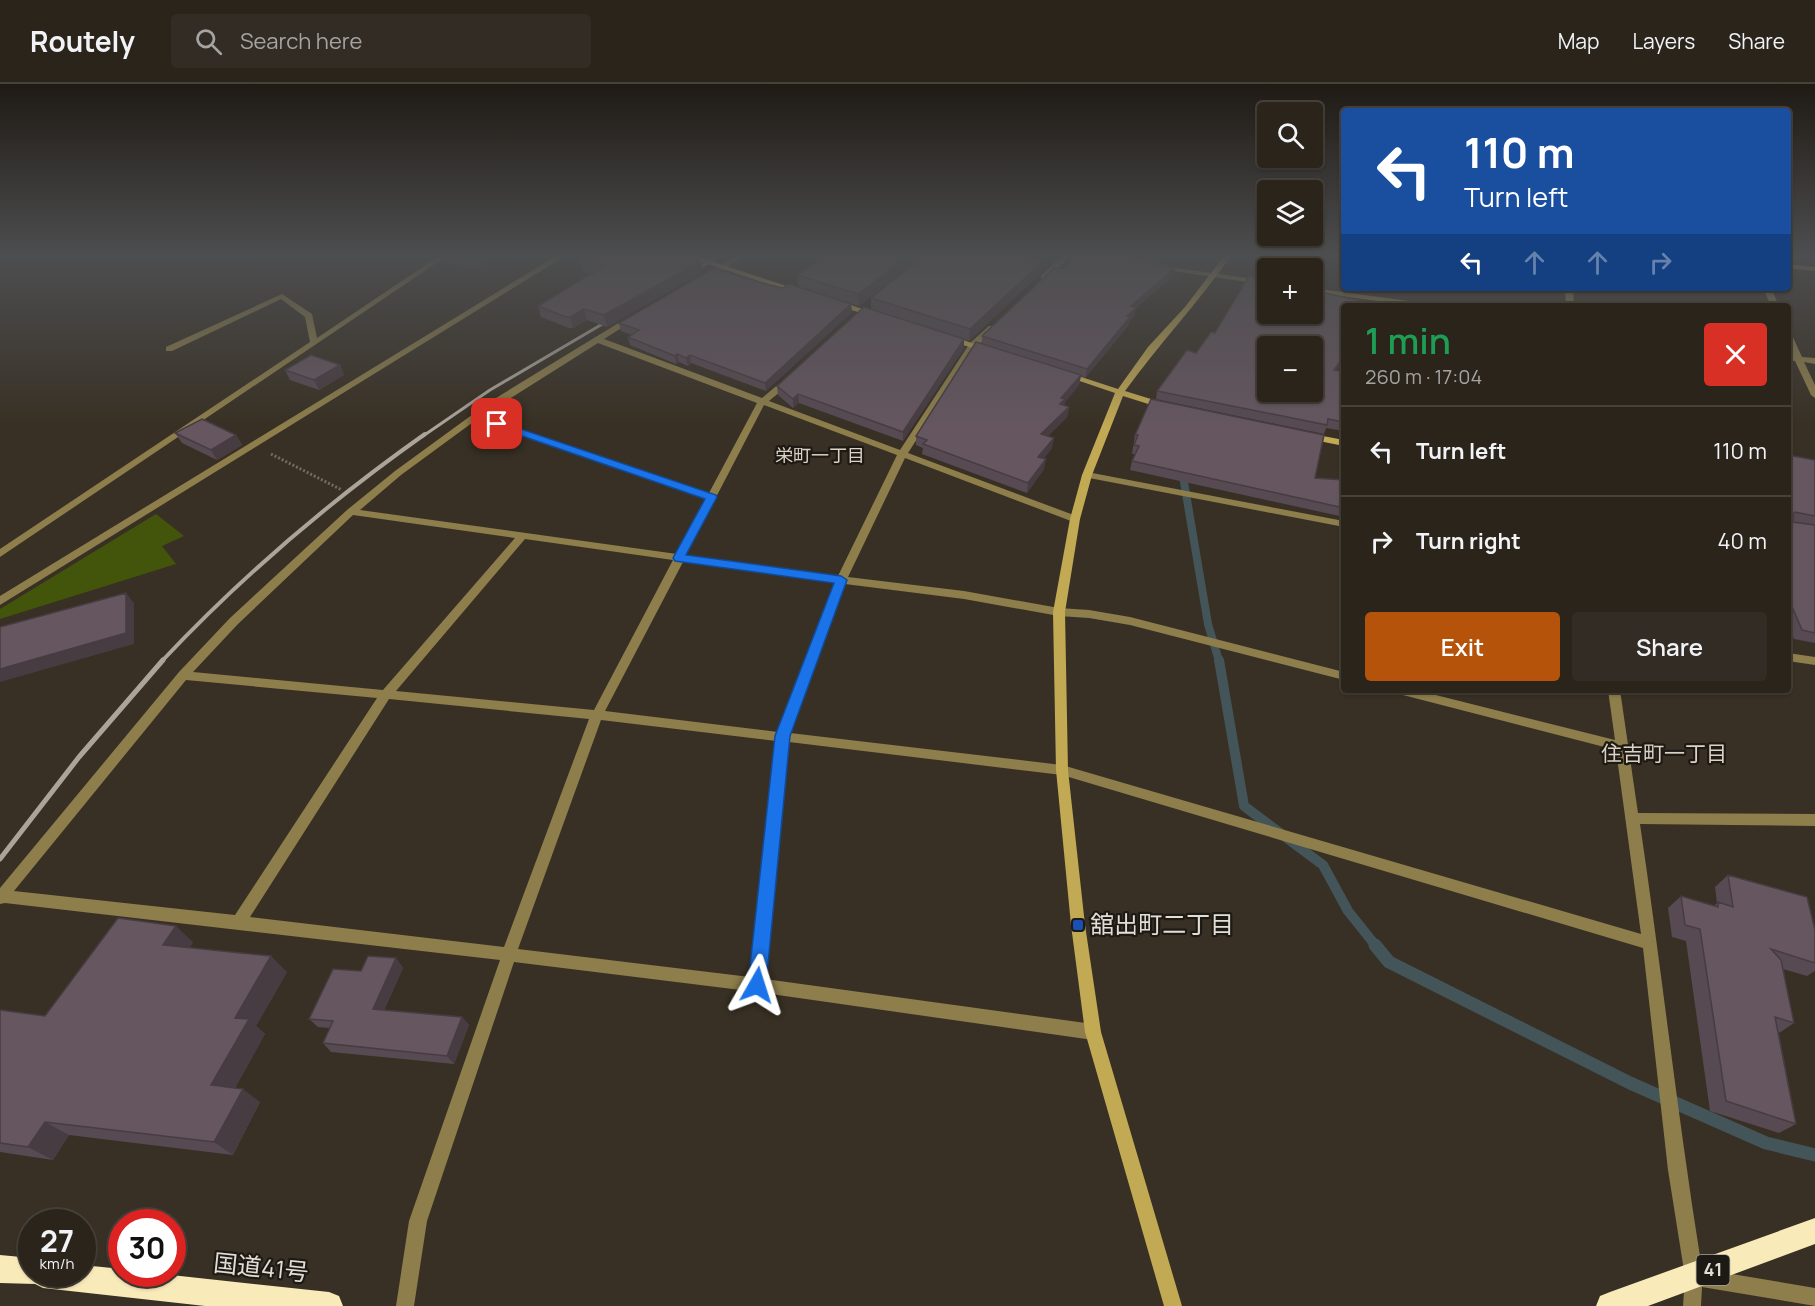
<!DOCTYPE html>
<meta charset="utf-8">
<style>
:root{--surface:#2a241b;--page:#322c24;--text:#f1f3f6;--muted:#a5a4a3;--line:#46413a;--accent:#b45309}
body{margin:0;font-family:Manrope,"Noto Sans JP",sans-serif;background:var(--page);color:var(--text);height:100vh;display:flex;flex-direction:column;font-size:22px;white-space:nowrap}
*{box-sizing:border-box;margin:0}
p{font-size:20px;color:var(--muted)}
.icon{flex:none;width:33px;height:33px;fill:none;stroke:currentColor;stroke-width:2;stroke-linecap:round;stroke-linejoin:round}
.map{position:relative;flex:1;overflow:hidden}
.side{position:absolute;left:1341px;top:219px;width:450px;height:390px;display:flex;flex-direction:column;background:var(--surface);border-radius:6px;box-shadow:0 2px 4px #0004,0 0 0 2px var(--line)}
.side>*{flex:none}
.top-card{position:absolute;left:1341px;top:24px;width:450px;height:183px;border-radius:6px;box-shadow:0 2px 4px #0004,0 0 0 2px var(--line);background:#1a4fa0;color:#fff;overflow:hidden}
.controls{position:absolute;left:1257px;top:18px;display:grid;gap:12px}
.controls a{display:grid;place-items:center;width:66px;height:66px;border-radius:6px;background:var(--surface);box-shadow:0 2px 4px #0004,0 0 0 2px var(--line);font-size:30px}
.speed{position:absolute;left:18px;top:1125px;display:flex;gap:12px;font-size:30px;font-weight:700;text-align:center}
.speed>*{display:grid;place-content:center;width:78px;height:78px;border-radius:50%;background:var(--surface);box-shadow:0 2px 4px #0004,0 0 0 2px var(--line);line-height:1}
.speed small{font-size:15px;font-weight:400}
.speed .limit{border:9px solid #d22;background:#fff;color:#111}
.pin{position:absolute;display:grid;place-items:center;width:51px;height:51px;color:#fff;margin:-26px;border-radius:12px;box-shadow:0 3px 9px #0006}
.me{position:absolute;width:66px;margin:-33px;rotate:6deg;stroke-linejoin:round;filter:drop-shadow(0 0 4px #0008)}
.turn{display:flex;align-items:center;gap:21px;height:126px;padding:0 24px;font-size:27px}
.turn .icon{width:78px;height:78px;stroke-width:2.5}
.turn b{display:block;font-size:42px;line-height:51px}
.lanes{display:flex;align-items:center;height:57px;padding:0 24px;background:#0003;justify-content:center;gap:30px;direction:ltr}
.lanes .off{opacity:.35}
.round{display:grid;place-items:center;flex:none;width:63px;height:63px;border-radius:6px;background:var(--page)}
.head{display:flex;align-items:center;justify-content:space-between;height:102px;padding:0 24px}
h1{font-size:36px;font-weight:600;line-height:45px;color:#1e9e55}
.action{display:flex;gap:12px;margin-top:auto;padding:12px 24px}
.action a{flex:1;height:69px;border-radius:6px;background:var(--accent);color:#fff;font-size:24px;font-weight:600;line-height:69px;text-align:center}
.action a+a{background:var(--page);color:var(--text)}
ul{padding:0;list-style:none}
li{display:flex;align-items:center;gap:18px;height:90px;padding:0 24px;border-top:2px solid var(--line)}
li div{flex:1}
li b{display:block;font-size:22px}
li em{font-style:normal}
header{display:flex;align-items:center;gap:36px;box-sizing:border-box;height:84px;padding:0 30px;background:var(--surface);border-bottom:2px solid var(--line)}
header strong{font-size:28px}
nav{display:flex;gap:33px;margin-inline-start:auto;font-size:21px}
.search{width:420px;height:54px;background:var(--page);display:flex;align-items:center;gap:15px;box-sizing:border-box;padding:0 21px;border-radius:6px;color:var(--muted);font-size:22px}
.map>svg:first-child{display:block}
</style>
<header>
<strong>Routely</strong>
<div class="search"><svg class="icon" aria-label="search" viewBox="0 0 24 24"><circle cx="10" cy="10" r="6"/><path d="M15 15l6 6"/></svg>Search here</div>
<nav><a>Map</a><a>Layers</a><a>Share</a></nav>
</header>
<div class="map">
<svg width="1815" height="1222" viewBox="0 0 1815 1222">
<rect width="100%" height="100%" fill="#383024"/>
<path fill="#43550a" d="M156 430 184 452 162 462 176 480 0 535V525Z"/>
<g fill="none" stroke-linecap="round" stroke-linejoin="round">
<path stroke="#44555a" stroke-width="8" d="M1182 386 1208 540 1219 577"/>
<path stroke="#44555a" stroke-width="10" d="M1219 576 1244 722 1323 781 1348 827 1376 862"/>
<path stroke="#44555a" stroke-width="13" d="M1375 861 1389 878 1630 999 1766 1059 1815 1071"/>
<path stroke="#726b60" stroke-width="3" stroke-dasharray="2 2" stroke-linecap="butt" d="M271 370 342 406"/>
<path fill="#8d7e4b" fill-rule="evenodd" d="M556 172H565L0 521V512Z"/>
<path fill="#8d7e4b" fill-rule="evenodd" d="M439 172H447L0 473V465L310 258 305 233 281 215 172 267H166V263L282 210 312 230 317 254Z
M735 172H744L709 195 702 193Z
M1062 172H1070L1047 196H1041V192Z
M1156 181 1268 197V201L1159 185H1156Z
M1312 204 1431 220 1435 222H1414L1312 208Z
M1565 204H1573L1574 222H1566Z
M1763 204H1771L1779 222H1771Z
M630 232 637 234 604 255 762 314 787 293H793V297L769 317 900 366 970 259 989 242H995V246L976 263 908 369 1079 433 1080 435 1075 438 1071 437 905 374 848 493 964 507 1059 524 1089 526 1130 533 1344 588V596L1130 541 1089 534 1059 532 964 515 845 500 790 649 1062 681 1641 850 1616 666 1399 610 1393 606H1416L1615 656 1608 606H1620L1638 729 1815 730V742L1640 740C1662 888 1678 1037 1702 1185L1815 1204V1222L1702 1203 1701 1222H1683L1685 1193 1668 1086 1643 864 1062 691 789 658 765 895 1093 940 1099 943 1101 948 1099 953 1093 956 757 908 514 878 427 1137 414 1222H396L409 1137 500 876 5 819 0 820V804L179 588 230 534 347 426 395 387 491 317ZM598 259 757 319 709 409 482 332ZM764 321 897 371 838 492 686 471ZM476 336 706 414 677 470 360 426 401 391ZM353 431 515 454 383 606 193 588 238 540ZM525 455 673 476 594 626 396 607ZM683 478 835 499 778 648 605 627ZM186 596 377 614 235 831 14 807ZM389 615 589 635 504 863 250 833ZM601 636 776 657 750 893 518 865Z
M1788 249 1792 251 1802 273 1815 274V280L1804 278 1815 301V314L1811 311 1795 277 1788 276V270L1793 271 1788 260Z
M1087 388 1344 437V443L1084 393 1082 391Z
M1788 569 1815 573V581L1788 577Z"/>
<path fill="#c2a954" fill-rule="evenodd" d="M684 172H695L805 208 798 210Z
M1224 172H1231C1198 219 1159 260 1125 307L1167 320V324H1161L1123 312 1092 391 1080 435 1065 528 1068 686 1085 841 1101 948 1182 1222H1164L1085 948 1071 841 1056 686 1053 528 1070 435 1082 391 1115 309 1062 291 1066 288 1118 305 1148 263 1185 223Z
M1788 180 1815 183V187L1788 184Z
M834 217H840L879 231 875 233 834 221Z
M946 252H952L994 267 990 269 946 256Z
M1307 349 1344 356V362L1304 354V350Z"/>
<path fill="#f9eaba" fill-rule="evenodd" d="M1815 1134V1160L1648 1222H1596L1600 1212 1610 1208Z
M0 1171 32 1174V1190H82V1181L122 1185V1190H162L329 1208 339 1212 343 1222H205L43 1204 35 1200 0 1199Z"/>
<path stroke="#aaa49b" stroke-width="3" d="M688 190 720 172
M423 352 490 306 616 232"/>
<path stroke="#aaa49b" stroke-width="4" d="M162 577C241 493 330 417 425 350"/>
<path stroke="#aaa49b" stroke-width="5" d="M0 775 79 673 163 576"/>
</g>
<path fill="#574a52" d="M446 172H500L478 185 448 178Z
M825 172H922L859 222 798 202 797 191Z
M579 176 701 177 703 188 607 243 587 236 573 244H569L541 233 538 222 592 190 582 187Z
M1042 178 1041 189 969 257 964 255V264L903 357 799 319 793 324 778 311 777 302 871 226V214Z
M1066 184H1175L1173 192 1135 225 1134 232 1129 238 1128 242 1085 294 1081 292 1079 301 1065 318 1064 322 1069 323 1067 333 1048 352 1052 364 1044 374V385L1027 409 922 370 923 364 916 361V352L982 260V252Z
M765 200 851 220 852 228 766 307 691 279 688 282 679 278 676 280 630 261 628 253 632 251 621 247 619 239Z
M1361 217 1359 222H1344L1336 287 1344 288V347L1326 344 1324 350 1156 315 1157 307 1215 249 1268 230Z
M340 281 344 291 319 306 290 296 285 286Z
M175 349 236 351 242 361 217 376 182 359Z
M1135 351 1315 394 1344 396V433L1130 386 1132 377 1135 370H1132Z
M1788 371 1815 376V559L1794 555 1788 541Z
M1728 791 1815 846V887L1807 892 1783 885 1794 939 1779 949 1796 1040 1779 1049 1710 1027 1686 857 1672 853 1668 824 1681 812 1714 822 1717 819 1715 803Z
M193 858 190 863 287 888 256 942 265 950 235 1004 260 1018 233 1071 69 1051 53 1076 0 1068V926L45 932Z
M396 874 403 884 384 926 462 933 469 941 454 980 331 968 323 959 330 944 318 943 309 935 361 887Z"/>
<path fill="#473c42" d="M482 172H500L478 185 475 176Z
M908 172H922L859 222 858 210Z
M701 177 703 188 607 243 604 231Z
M1042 178 1041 189 969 257 970 245Z
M1175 184 1173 192 1135 225 1134 232 1129 238 1128 242 1085 294 1087 285 1127 232 1131 222Z
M851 220 852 228 766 307 765 299Z
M584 225 587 236 573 244 570 233Z
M964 255V264L903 357V348Z
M677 270 679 278 676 280 675 272Z
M690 271 691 279 688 282 686 274Z
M1344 272V275L1331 295 1334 286Z
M340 281 344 291 319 306 314 296Z
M1081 291 1079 301 1065 318 1064 325 1059 330 1061 314Z
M798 310 799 319 793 324V315Z
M1069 323 1067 333 1040 360 1041 350Z
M236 351 242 361 217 376 211 366Z
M1054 354 1052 364 1037 383 1038 373Z
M1046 375 1044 385 1027 409 1028 399Z
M126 509 134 519V560L0 598V585Z
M176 842 193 858 181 877 163 861Z
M271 872 287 888 256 942 265 950 229 1015 211 1001 235 934Z
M396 874 403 884 381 934 373 925Z
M462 933 469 941 454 980 447 972Z
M243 1005 260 1018 233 1071 214 1058Z
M45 1038 69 1051 53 1076 28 1063Z"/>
<path fill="#65565f" stroke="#473c42" stroke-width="1.5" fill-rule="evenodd" d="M460 172H482L475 176Z
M584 172H688L701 177 604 231 584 225 570 233H566L538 222 604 182 579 176Z
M825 172H908L858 210 797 191Z
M924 172H1021L1042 178 970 245 871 214Z
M1073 172H1125L1148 176 1175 184 1131 222 1136 224 1127 232 1130 233 1087 285 982 252 1054 184H1066Z
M714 184 765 200 783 204 789 200 851 220 765 299 690 271 686 274 677 270 675 272 628 253 639 246 619 239Z
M1249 192 1268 197V230H1312V208L1320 210 1321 208 1361 217 1359 222H1344V272L1334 286 1344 288V338L1328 335 1327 341 1157 307 1187 266 1196 269 1211 248 1215 249ZM1268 262H1312V308H1268Z
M864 223 964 255 903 348 798 310 793 315 777 302Z
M976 258 1081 291 1061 314 1065 315 1060 320 1069 323 1041 350 1054 354 1038 373 1046 375 1028 399 923 360 927 356 916 352Z
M311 271 340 281 314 296 285 286Z
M1151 315 1324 351 1315 394 1344 396V424L1132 377 1139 362 1134 361 1138 351H1135Z
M202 335 236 351 211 366 175 349Z
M1788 371 1815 376V432L1795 428 1793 430V438L1815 441V549L1802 546 1788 513Z
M126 509V549L0 585V543Z
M1728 791 1807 813 1815 846V879L1771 865 1781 876 1794 939 1775 933 1796 1040 1726 1017 1700 845 1685 841 1681 812 1718 823V818L1733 823Z
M118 834 176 842 163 861 271 872 235 934 249 935 211 1001 243 1005 214 1058 45 1038 28 1063 0 1059V926L45 932Z
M368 872 396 874 373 925 462 933 447 972 323 959 333 937 309 935 333 885 361 887Z"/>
<linearGradient id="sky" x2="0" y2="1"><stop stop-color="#1f1a14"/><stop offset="0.5" stop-color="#4d4e50"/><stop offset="1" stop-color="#4d4e50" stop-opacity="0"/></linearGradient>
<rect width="1815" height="343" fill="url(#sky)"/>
<path fill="#1a73e8" stroke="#114b97" stroke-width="1.5" d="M497 337 716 411 717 413 686 471 841 492 847 496 790 652 766 901 763 907 757 909 751 907 748 901 775 652 834 499 675 477 673 474 705 415 493 342V338Z"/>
<rect fill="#1a4fb4" stroke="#1d1914" stroke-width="2" x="1072" y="835" width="12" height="12" rx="3"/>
<g text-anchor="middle" stroke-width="4.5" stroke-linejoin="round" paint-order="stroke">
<g font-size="18" fill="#dcd2c3" stroke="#1d1914">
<text x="820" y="378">栄町一丁目</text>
</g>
<rect fill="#1d1914" stroke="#a7a29b" stroke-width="1.5" x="1696.5" y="1171" width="33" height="30" rx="4.5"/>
<g font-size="18" font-weight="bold" fill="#e2ddd5">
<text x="1713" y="1192">41</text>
</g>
<g font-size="21" fill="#dcd2c3" stroke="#1d1914">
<text x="1664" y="677">住吉町一丁目</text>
</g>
<g font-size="24" fill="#e2ddd5" stroke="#1d1914" text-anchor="start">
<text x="1090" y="849">舘出町二丁目</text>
</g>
<g font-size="24" fill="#e2ddd5" stroke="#1d1914">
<text transform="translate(261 1184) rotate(6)" y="8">国道41号</text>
</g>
</g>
</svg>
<div class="controls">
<a><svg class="icon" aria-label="search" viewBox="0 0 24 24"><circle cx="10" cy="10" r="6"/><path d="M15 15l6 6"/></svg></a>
<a><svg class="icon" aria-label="layers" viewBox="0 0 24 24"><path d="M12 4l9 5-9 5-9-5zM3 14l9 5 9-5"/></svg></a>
<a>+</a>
<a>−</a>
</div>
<div class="speed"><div>27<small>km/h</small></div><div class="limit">30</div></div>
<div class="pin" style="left:497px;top:340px;background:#d93025"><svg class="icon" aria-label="arrive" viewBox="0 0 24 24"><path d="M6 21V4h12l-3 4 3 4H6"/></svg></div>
<svg class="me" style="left:757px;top:901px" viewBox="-20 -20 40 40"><path d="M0-17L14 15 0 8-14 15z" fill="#1a73e8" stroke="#fff" stroke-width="4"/></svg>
<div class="top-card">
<div class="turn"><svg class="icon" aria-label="left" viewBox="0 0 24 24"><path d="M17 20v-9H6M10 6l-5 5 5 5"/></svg><div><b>110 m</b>Turn left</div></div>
<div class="lanes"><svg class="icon" aria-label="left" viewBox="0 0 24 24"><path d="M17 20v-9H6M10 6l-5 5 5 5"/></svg><svg class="icon off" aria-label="ahead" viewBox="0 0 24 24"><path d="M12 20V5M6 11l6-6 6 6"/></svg><svg class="icon off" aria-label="ahead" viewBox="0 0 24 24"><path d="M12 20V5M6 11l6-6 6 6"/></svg><svg class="icon off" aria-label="right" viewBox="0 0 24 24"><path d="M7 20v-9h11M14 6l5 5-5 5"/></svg></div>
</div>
<section class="side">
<div class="head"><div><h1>1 min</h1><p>260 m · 17:04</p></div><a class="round" style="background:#d93025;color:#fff"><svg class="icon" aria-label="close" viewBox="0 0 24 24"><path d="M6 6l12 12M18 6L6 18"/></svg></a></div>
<ul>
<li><svg class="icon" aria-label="left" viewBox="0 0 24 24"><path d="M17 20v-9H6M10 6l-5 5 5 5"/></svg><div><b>Turn left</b></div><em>110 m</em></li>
<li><svg class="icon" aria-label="right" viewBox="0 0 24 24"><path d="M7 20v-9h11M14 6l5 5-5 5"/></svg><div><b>Turn right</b></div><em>40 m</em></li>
</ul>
<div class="action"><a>Exit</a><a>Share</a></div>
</section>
</div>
